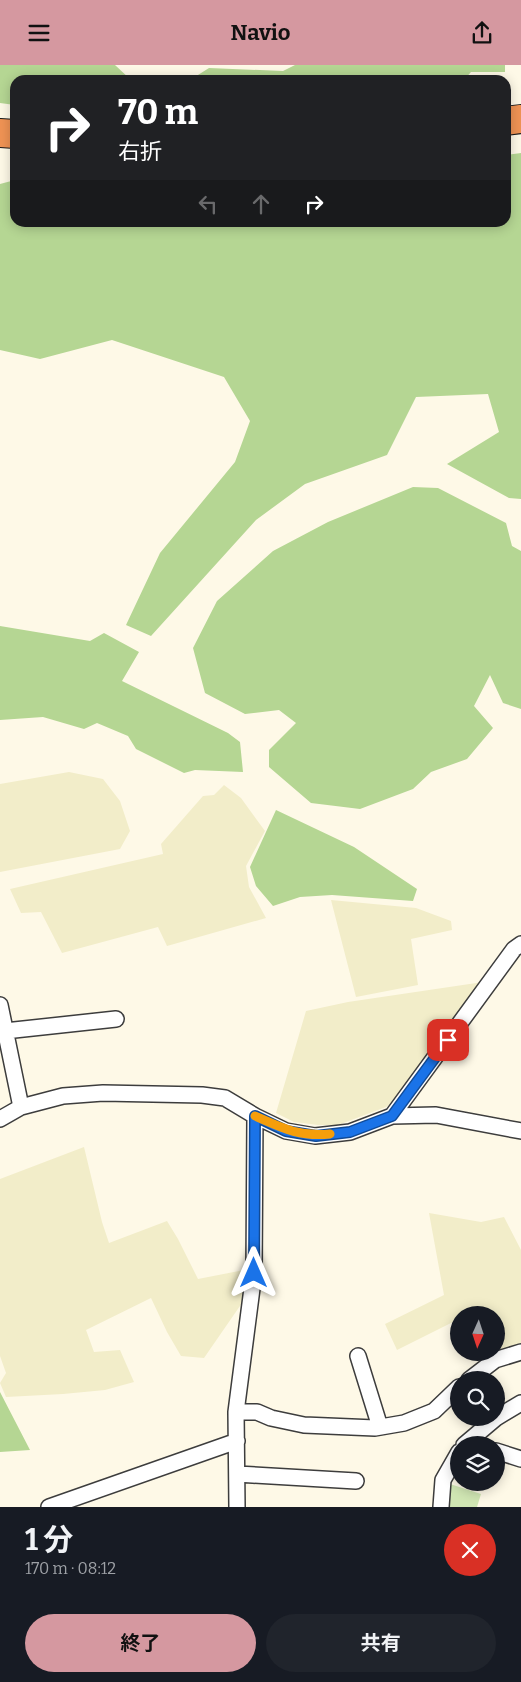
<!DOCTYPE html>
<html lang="ja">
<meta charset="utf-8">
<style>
:root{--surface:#171b24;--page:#20242c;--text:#f1f3f6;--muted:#9ea1a6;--accent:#d598a0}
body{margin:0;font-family:Bitter,"Noto Sans JP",serif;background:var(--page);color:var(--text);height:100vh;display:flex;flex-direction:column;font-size:19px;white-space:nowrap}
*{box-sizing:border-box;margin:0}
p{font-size:16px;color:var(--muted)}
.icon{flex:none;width:28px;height:28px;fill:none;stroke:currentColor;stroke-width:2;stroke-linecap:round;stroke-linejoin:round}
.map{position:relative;height:1442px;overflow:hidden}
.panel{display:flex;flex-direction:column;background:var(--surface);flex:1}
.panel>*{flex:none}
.banner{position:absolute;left:10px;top:10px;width:501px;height:152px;border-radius:15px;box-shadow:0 2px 12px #0003;background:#202124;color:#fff;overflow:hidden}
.needle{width:32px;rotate:183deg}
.tools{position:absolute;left:450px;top:1241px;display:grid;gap:10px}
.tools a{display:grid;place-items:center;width:55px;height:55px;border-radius:50%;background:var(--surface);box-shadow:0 2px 12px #0003;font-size:25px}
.pin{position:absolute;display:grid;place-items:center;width:42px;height:42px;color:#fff;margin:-21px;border-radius:10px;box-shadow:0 2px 8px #0006}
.me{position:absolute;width:55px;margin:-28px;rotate:0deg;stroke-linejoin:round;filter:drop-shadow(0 0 4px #0008)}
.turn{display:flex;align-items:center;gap:18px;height:105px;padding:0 25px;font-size:22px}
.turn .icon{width:65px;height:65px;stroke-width:2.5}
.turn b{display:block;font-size:35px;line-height:42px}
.lanes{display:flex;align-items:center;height:48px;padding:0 25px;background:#0003;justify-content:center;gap:25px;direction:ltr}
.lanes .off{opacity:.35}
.round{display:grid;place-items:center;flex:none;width:52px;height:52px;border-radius:26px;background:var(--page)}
.overview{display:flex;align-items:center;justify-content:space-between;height:85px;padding:0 25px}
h1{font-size:30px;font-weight:700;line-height:38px}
.primary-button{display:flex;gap:10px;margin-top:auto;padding:10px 25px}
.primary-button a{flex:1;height:58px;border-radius:30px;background:var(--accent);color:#111;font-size:20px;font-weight:700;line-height:58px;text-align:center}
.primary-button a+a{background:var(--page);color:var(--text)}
header{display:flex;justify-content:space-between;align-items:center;height:65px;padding:0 25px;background:var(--accent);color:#111;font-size:22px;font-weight:700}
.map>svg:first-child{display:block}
</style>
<header><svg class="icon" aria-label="menu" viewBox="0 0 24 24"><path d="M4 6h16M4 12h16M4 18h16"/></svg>Navio<svg class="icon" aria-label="share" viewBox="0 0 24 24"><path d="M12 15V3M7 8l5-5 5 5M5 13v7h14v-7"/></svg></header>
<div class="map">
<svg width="521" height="1442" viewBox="0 0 521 1442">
<rect width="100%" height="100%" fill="#fef9e7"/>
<path fill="#f2edc9" d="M69 707 103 714 120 736 130 766 120 784 0 807V719Z
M224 720 241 733 265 766 246 801 249 822 266 853 167 881 158 862 62 888 41 847 21 848 10 824 163 789 161 779 203 731 214 730Z
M331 835 416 843 451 856 452 865 411 874 418 920 356 932Z
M483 917 473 927 394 1036 386 1042 338 1060H318L294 1057 276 1048 306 946 348 937Z
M84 1082 102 1157 109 1178 167 1156 178 1174 198 1214 244 1205 242 1238 204 1293 181 1291 167 1267 151 1233 86 1265 94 1287 120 1285 134 1317 105 1325 63 1329 6 1332 0 1318 6 1308 0 1291V1114Z
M429 1148 481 1157 504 1152 521 1185V1278L496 1287V1250H459V1254L397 1285 385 1259 444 1230Z"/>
<path fill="#d0e6b3" d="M450 1419 481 1429 477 1442H449Z"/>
<path fill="#b5d693" d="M0 0H115L131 15H15V40L0 38Z
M295 0H505V7H471L464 15H190L209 3 283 6Z
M521 88V434L509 433 447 399 499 367 488 329 416 332 387 390 305 419 256 455 151 571 126 560 160 488 235 397 250 356 224 312 112 275 40 294 0 285V119L15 115V158H506V90Z
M413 422 438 423 506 458 512 481 521 486V644L503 638 490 610 474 641 493 663 467 694 431 707 413 724 360 744 311 738 269 702V685L296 658 279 645 245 649 205 628 193 583 217 536 273 486 328 457Z
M0 561 90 576 104 568 139 587 122 616 228 668 240 677 243 707 195 705 184 708 136 684 128 671 97 658 84 664 43 652 0 655Z
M276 745 354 782 417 824 413 836 332 830 300 832 273 841 256 821 250 802Z
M0 1327 30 1385 0 1387Z"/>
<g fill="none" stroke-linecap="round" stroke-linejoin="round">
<defs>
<path id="minor" d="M0 940 21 1042
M5 966 116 954
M392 1051 514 884 521 879
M0 1054 21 1042 63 1031 103 1028 202 1030 225 1033 255 1051
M358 1291 380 1362
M469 1315 495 1295 521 1287
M236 1347H257L271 1353 304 1360 375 1363 404 1358 434 1346 459 1322
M464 1380 496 1353 521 1338
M496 1386 521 1394
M237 1409 356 1416
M49 1442 237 1376
M237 1442 236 1347 254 1208 255 1051 286 1066 315 1071 350 1067 392 1051 436 1050 521 1066
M441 1442 443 1415 459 1387"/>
<path id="motorway" d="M506 56 521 54
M0 68 15 69"/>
</defs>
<use href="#minor" stroke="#3d3d3d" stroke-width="18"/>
<use href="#motorway" stroke="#1b1b1b" stroke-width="30"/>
<use href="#minor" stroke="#fff" stroke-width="15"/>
<use href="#motorway" stroke="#ef9354" stroke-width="28"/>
</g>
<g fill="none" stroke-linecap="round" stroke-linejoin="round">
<defs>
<path id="route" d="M254 1208 255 1051 286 1066 316 1071 350 1067 392 1051 448 975"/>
</defs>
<use href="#route" stroke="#114b97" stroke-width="12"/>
<use href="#route" stroke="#1a73e8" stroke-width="9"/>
<path stroke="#f59e0b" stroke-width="9" d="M255 1051C282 1063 299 1072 330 1069"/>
</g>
</svg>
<div class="tools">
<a><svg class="needle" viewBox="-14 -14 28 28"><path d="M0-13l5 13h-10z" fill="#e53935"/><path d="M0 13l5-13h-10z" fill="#9ea1a6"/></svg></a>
<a><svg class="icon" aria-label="search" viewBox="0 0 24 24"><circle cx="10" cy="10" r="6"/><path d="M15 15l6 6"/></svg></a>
<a><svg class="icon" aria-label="layers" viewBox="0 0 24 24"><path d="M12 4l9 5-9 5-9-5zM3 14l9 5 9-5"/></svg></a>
</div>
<div class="pin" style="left:448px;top:975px;background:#d93025"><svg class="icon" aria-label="arrive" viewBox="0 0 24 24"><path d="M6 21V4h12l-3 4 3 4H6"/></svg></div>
<svg class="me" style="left:254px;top:1208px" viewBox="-20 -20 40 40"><path d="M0-17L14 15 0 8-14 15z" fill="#1a73e8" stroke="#fff" stroke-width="4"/></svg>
<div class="banner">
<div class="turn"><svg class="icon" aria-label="right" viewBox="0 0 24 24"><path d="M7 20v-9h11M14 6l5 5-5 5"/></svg><div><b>70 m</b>右折</div></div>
<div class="lanes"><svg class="icon off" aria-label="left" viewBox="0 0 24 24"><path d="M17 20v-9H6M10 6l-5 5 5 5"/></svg><svg class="icon off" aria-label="ahead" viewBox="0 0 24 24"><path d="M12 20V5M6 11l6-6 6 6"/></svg><svg class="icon" aria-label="right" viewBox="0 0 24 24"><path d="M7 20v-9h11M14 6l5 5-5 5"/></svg></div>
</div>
</div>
<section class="panel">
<div class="overview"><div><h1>1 分</h1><p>170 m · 08:12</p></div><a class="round" style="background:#d93025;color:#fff"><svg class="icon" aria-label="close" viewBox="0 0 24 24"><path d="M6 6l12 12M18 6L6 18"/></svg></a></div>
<div class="primary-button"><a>終了</a><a>共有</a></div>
</section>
